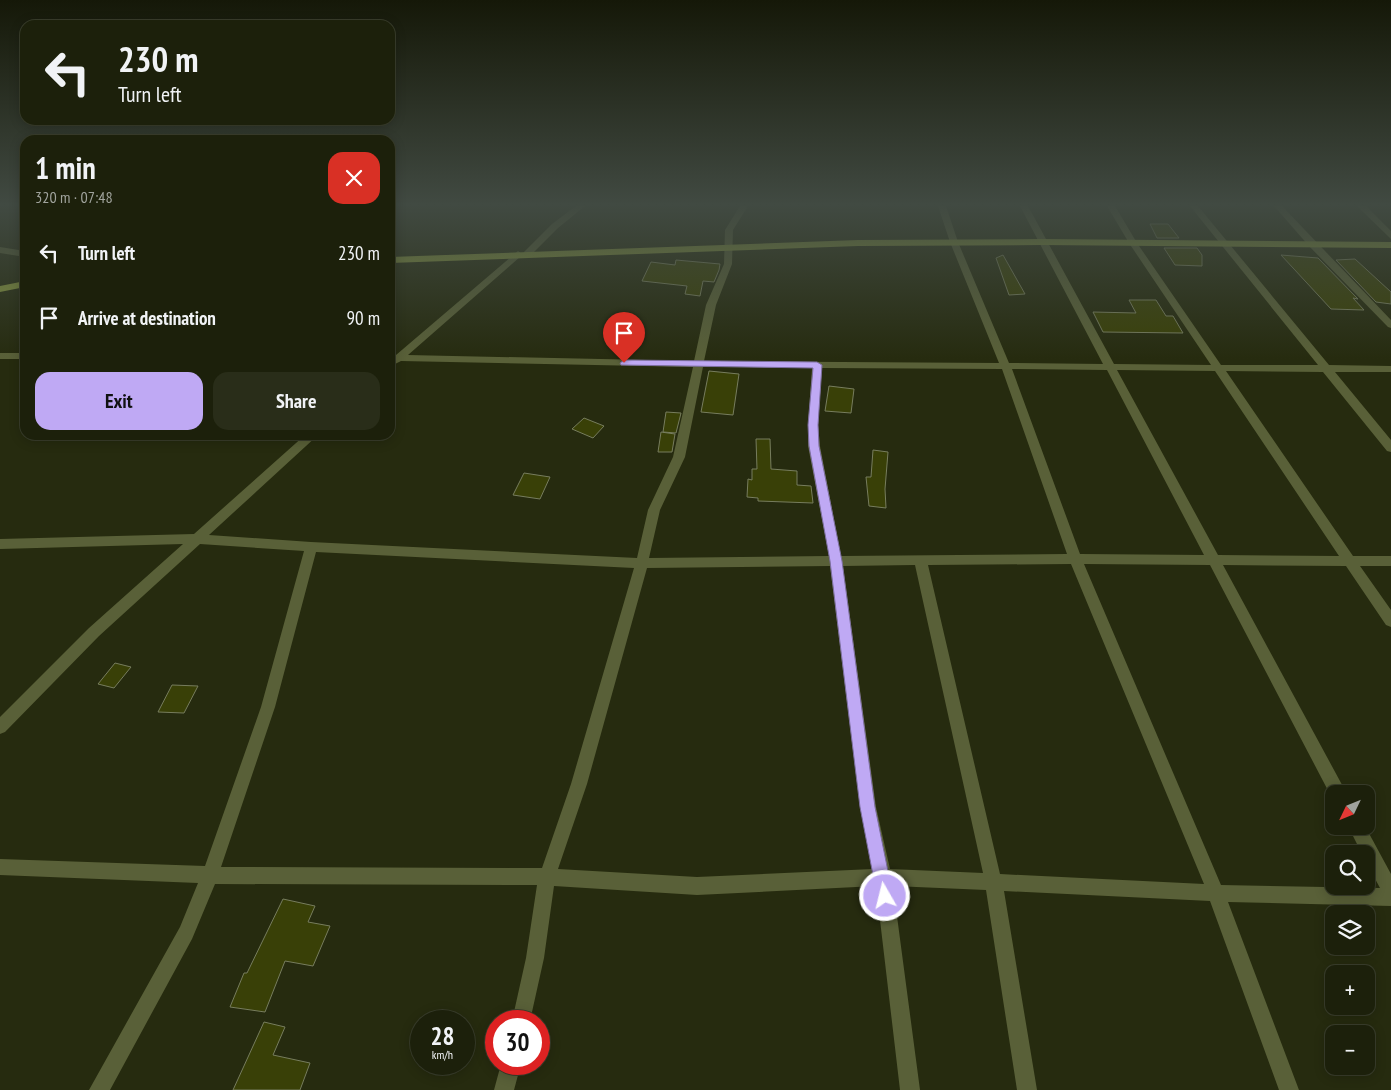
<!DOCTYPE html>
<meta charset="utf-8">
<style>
:root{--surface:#1c200b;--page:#292d19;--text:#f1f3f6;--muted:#a0a39d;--line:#3a3e2c;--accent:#bfa9f4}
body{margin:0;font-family:"PT Sans Narrow",sans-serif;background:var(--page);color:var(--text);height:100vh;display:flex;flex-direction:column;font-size:19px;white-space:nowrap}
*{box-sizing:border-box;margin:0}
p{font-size:16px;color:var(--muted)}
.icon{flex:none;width:28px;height:28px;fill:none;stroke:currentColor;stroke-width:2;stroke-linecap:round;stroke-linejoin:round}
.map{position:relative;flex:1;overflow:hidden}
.side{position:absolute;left:20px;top:135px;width:375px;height:305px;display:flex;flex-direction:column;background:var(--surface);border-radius:15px;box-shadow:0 2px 12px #0003,0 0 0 1px var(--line)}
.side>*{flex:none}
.guide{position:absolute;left:20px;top:20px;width:375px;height:105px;border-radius:15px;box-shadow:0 2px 12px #0003,0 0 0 1px var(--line);background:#1c200b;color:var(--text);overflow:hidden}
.needle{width:32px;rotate:227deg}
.fabs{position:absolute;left:1325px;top:785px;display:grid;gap:10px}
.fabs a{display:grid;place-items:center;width:50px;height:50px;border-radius:10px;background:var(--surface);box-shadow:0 2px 12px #0003,0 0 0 1px var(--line);font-size:25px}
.speed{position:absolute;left:410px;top:1010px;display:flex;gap:10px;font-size:25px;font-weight:700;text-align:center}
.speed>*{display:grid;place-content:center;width:65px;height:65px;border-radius:50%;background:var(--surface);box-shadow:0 2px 12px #0003,0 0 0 1px var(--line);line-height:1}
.speed small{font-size:12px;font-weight:400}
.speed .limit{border:8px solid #d22;background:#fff;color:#111}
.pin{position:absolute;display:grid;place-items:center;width:42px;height:42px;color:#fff;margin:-51px -21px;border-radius:50% 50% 50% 0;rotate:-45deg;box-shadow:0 0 5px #0007}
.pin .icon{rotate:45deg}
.me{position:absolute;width:55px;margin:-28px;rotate:352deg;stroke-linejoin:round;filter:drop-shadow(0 0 4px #0008)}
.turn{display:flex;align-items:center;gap:18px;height:105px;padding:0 15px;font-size:22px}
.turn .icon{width:65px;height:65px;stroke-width:2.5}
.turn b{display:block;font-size:35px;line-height:42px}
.round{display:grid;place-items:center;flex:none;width:52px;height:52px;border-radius:15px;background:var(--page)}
.summary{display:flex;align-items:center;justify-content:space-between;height:85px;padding:0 15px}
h1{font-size:30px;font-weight:800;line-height:38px}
.button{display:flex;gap:10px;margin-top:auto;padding:10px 15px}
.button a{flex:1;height:58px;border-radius:15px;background:var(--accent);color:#111;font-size:20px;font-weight:800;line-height:58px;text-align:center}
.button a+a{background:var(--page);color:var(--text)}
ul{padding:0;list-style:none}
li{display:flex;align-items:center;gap:15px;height:65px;padding:0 15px}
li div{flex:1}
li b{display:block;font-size:19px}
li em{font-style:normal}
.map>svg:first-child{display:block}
</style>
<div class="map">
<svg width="1391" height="1090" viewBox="0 0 1391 1090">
<rect width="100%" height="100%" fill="#262b0f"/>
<path fill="#394007" stroke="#777d5e" d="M1150 224H1168L1179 238H1157Z
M1164 248H1197L1202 255V266L1175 265Z
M1003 255 1025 294 1009 295 996 258Z
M1281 255 1318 258 1358 299 1353 298 1364 310 1331 309Z
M1355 259 1391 292V304L1376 302 1336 260Z
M676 260 720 264 719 270 714 282 703 281 700 296 685 294 687 286 642 281 651 262 675 265Z
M1129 300H1156L1166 316H1173L1183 333 1103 332 1093 312 1136 313Z
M709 371 739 374 733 415 701 412Z
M829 386 854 389 851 413 825 411Z
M666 412 681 413 676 433 663 432Z
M584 418 604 426 593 438 572 429Z
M661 432 675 434 672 452H658Z
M756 439H770L771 469 797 471V485L811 486 813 503 758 501V498L747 497 748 479 752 480V469H757Z
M873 450 888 452 885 489 886 508 869 506 866 477H871Z
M524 473 550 477 540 499 513 495Z
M115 663 131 667 114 688 98 684Z
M172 685 198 686 184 713 158 712Z
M283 899 315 906 308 922 330 926 313 966 285 961 265 1012 230 1007 244 973H247Z
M264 1022 285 1027 273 1055 310 1063 300 1090H233Z"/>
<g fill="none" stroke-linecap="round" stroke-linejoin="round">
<path fill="#596038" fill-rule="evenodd" d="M576 206H585L558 228 530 256H524V252L552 224Z
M740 206H748L733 230 732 264 716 305 704 361 999 363 950 242 938 206H946L958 242 1009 363 1103 364 1020 206H1028L1114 364 1211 365 1129 243 1107 206H1115L1137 243 1221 365H1318L1190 206H1198L1329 365 1391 366V372H1335L1391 440V452L1387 451 1323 372 1226 371 1353 556H1391V566H1360L1391 610V627L1386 625 1346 566 1223 565 1347 794H1334L1333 800 1210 565 1084 564 1221 885 1380 888 1366 862V854H1362L1348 826H1365L1391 874V906L1228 902 1299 1090H1279L1210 901 1004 891 1037 1090H1017L986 890 893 886 920 1090H900L876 886 697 895 554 886 544 958 530 1021H512L526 958 537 885 215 884 192 939 110 1090H89L180 927 198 883 0 875V859L205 866 261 707 304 551 200 544 99 636 5 732 0 734V717L89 628 183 544 0 549V539L194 534 305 435H318L209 535 311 542 637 558 648 510 673 457 693 367 401 361 395 364 390 361V355H396L518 251 522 254 521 256 408 355 694 361 706 305 724 264 725 230ZM703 367 812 368 808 425V446L829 556 649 558 660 510 685 457ZM822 368 1002 369 1067 554 841 556 820 446 818 425ZM1012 369 1107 370 1204 555 1080 554ZM1117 370 1215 371 1339 556 1218 555ZM316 552 634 568 571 784 542 868 221 867 275 707ZM1071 564 1204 884 1000 874 928 565ZM915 565 983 873 890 869 876 807 843 566ZM830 566 860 807 873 869 697 877 558 869 587 784 647 568Z
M1274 206H1282L1391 320V328L1388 327 1309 246Z
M1357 206H1366L1391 231V239Z
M0 247 25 251V257L0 253Z
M0 353H25V359H0Z
M501 1064H521L514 1090H494Z"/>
<path fill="#89983e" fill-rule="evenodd" d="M1042 239 1391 242V248L1042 245 858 246 390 263V257L858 240Z
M25 281V287L0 292V286Z"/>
</g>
<linearGradient id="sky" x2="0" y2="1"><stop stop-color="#151808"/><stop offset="0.57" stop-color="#414a42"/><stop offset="1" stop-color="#414a42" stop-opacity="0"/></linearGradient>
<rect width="1391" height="359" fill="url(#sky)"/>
<path fill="#bfa9f4" stroke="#7c6e9f" d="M624 360 817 362 822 365 818 425 819 446 842 561 875 807 893 896 891 902 885 904 880 902 877 896 860 807 830 561 809 446 808 425 813 368 621 365 620 363Z"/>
</svg>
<div class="fabs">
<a><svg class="needle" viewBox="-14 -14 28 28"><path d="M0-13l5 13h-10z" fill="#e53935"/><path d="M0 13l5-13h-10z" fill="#a0a39d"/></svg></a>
<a><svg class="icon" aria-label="search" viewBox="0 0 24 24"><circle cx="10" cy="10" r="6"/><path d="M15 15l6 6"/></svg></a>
<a><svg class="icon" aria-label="layers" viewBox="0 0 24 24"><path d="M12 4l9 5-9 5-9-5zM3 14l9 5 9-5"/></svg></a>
<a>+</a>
<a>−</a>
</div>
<div class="speed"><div>28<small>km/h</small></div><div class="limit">30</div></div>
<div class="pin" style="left:624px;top:363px;background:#d93025"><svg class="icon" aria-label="arrive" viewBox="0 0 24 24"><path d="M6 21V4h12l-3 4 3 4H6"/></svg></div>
<svg class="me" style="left:885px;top:896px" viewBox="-20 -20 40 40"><circle r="17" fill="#bfa9f4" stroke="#fff" stroke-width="3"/><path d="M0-11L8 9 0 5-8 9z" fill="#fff"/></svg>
<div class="guide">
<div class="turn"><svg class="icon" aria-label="left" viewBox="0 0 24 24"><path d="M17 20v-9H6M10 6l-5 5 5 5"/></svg><div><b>230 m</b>Turn left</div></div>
</div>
<section class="side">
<div class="summary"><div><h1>1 min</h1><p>320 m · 07:48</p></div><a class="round" style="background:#d93025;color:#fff"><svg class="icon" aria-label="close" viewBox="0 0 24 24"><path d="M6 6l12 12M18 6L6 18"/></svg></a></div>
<ul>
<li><svg class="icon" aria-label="left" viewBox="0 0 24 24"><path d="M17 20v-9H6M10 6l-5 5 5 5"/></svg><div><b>Turn left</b></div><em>230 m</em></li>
<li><svg class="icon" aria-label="arrive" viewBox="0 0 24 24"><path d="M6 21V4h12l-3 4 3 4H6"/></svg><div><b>Arrive at destination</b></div><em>90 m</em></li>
</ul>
<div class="button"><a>Exit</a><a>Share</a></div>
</section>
</div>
